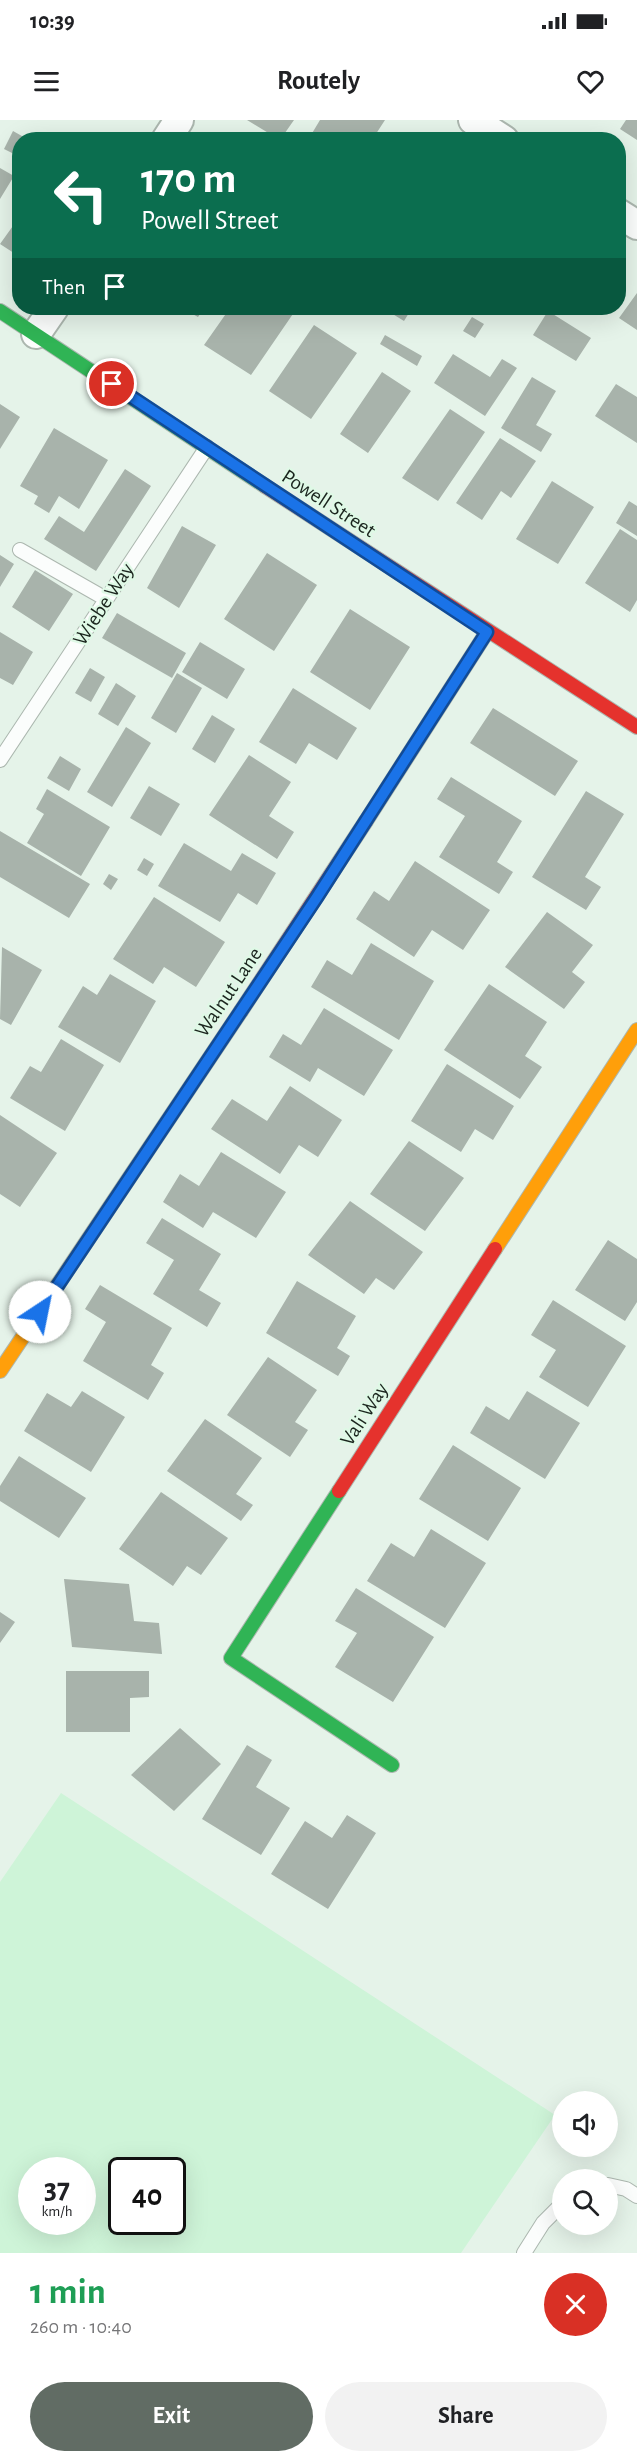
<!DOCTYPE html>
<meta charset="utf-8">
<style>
:root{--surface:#fff;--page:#f2f2f2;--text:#202124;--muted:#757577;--accent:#616c64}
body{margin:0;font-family:"Alegreya Sans",sans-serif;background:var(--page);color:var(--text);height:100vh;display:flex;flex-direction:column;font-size:22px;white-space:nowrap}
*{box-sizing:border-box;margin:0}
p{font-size:20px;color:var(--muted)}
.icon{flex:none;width:33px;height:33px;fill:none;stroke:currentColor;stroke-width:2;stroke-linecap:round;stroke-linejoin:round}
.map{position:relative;height:2133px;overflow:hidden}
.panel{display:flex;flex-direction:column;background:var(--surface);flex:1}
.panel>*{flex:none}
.hud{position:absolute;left:12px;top:12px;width:614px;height:183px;border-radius:24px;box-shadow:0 6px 24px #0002;background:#0b6e4f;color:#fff;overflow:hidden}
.fabs{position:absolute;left:552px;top:1971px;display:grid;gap:12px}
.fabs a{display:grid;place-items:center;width:66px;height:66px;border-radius:50%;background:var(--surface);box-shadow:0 6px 24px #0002;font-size:30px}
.speed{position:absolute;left:18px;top:2037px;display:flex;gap:12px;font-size:30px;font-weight:700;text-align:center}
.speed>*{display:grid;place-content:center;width:78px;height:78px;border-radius:50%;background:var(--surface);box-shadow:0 6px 24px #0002;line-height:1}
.speed small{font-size:15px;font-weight:400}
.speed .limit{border:3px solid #111;border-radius:9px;background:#fff;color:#111}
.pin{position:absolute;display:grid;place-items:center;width:51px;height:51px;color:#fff;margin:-26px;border:3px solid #fff;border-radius:50%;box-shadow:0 2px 6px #0007}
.me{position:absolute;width:66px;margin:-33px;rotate:34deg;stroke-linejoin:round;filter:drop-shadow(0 0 4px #0008)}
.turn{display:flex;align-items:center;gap:21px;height:126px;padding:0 30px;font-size:27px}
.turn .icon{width:78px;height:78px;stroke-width:2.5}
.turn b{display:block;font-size:42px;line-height:51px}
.then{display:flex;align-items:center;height:57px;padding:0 30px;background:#0003;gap:12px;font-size:22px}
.round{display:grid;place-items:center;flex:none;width:63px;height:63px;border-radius:32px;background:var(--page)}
.summary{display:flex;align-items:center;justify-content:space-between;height:102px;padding:0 30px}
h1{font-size:36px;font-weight:700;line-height:45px;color:#1e9e55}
.button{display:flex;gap:12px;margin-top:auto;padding:12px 30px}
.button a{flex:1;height:69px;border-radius:36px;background:var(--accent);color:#fff;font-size:24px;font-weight:700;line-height:69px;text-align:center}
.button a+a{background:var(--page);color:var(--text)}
.status{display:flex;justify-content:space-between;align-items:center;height:42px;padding:0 30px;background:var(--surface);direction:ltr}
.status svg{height:16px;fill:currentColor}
header{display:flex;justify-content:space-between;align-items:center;height:78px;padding:0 30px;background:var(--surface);font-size:27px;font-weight:700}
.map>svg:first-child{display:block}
</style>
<div class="status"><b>10:39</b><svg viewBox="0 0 49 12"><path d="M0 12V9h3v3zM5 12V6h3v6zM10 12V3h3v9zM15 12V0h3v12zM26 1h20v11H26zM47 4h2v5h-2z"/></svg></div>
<header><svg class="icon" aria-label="menu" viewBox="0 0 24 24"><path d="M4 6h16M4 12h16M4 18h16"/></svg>Routely<svg class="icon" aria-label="heart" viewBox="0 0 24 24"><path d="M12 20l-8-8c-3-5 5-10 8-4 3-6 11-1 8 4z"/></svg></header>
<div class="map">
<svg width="637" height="2133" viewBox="0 0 637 2133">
<rect width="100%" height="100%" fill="#e5f3e9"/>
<path fill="#cef4d8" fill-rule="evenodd" d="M61 1673 555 1995 461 2133H0V1762ZM32 2050H82V2102H32ZM122 2050H172V2102H122Z"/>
<path fill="#a8b3ab" d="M247 0H294L280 20Z
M320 0H385L372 20H308Z
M626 0H637V20L620 9Z
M13 11 29 20H20V37L4 29Z
M0 48 14 56 0 79Z
M20 96V137L0 124Z
M637 173V210L619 198Z
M189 188H204L198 197 187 191Z
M230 188H297L251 255 204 225Z
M394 188H412L404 201 391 193Z
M548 191 591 218 576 241 533 215Z
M472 197 484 204 475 218 463 211Z
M314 205 357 233 311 299 269 271Z
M385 215 422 236 417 246 380 224Z
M453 234 490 257 502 239 517 248 485 296 434 263Z
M382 252 411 271 368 333 340 314Z
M532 257 556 271 536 305 552 314 541 332 501 308Z
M616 264 637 277V323L595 296Z
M0 284 20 297 0 329Z
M450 289 485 312 438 381 402 358Z
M54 308 108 340 79 389 59 376 49 393 34 384 38 376 20 366Z
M500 318 536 341 511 378 501 371 482 400 456 383Z
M125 349 151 366 96 451 44 419 59 396 84 412Z
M552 361 594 387 558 444 516 419Z
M629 381 637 386V416L616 403Z
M182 406 216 425 179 488 147 468Z
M620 409 637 420V480L630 492 585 463Z
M267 433 317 465 274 531 224 499Z
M0 435 14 444 0 467Z
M35 450 73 474 49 511 12 487Z
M350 489 410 527 370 590 310 552Z
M117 493 186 533 172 558 102 518Z
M0 512 33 532 13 565 0 558Z
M200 522 245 549 227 579 182 552Z
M90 548 105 557 91 582 75 573Z
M177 553 202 568 176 613 151 598Z
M116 563 136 576 118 606 98 594Z
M293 568 357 608 337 640 309 623 296 644 259 622Z
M493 588 578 641 555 676 470 623Z
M212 595 235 609 215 643 192 629Z
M126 607 151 623 112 687 87 672Z
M249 635 291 662 269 696 294 712 277 739 209 695Z
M60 636 81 649 69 671 47 658Z
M451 657 522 701 497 742 513 752 499 774 439 737 465 696 437 679Z
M149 666 180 684 161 716 130 698Z
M47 669 110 707 81 756 27 723 44 694 36 689Z
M586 671 624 694 585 757 601 767 586 790 532 757Z
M0 711 90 764 69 798 0 757Z
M184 723 231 751 242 733 276 753 257 785 238 773 220 802 158 766Z
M144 738 154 744 147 756 137 750Z
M415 741 490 790 463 830 432 810 414 837 356 799 374 771 389 781Z
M109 754 118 759 111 770 103 764Z
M154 777 225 822 196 867 164 847 153 864 113 839Z
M547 792 593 825 572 852 585 862 564 889 505 847Z
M371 823 434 861 399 920 311 867 327 840 352 855Z
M2 827 42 850 11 905 0 899Z
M110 854 156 881 120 943 58 907 83 866 97 875Z
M489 864 547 902 525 936 542 947 520 979 444 930Z
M324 888 393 930 364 976 318 948 310 962 269 937 283 914 301 925Z
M61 919 104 945 65 1011 10 978 30 946 41 952Z
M447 944 514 986 493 1020 475 1009 461 1032 411 1001Z
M290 966 342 1000 318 1037 299 1025 280 1054 211 1009 232 979 267 1001Z
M0 995 57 1033 20 1087 0 1074Z
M409 1021 464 1058 425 1111 370 1074Z
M221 1032 286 1072 256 1118 213 1092 203 1108 163 1082 180 1054 199 1066Z
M350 1081 423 1132 394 1170 376 1158 364 1174 308 1135Z
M162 1098 221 1134 199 1170 221 1183 207 1207 153 1174 174 1140 146 1123Z
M608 1120 637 1139V1182L625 1201 575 1170Z
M297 1161 356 1196 337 1228 350 1236 338 1256 266 1213Z
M100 1165 172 1208 151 1245 164 1253 148 1280 83 1241 106 1202 85 1189Z
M553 1180 626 1226 588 1287 539 1257 556 1230 531 1215Z
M268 1237 317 1270 295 1302 308 1310 290 1337 227 1295Z
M82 1271 125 1297 91 1352 24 1311 47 1273 71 1287Z
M527 1271 580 1303 545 1359 470 1313 486 1286 509 1300Z
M205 1299 262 1338 236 1374 253 1385 241 1401 167 1351Z
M453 1325 521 1368 488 1421 419 1379Z
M19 1336 86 1378 59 1418 0 1381V1366Z
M161 1372 228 1418 201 1455 187 1446 173 1466 119 1429Z
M431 1409 486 1443 445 1508 367 1461 391 1423 414 1437Z
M64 1459 129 1464 134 1501 159 1503 162 1534 72 1527Z
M356 1468 434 1517 393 1582 335 1547 357 1513 335 1501Z
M0 1492 15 1502 0 1523Z
M66 1551H149V1577L130 1578V1612H66Z
M180 1608 221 1644 174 1691 131 1655Z
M247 1625 272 1640 256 1667 290 1688 261 1735 202 1699Z
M347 1695 376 1713 328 1789 271 1754 305 1701 332 1718Z"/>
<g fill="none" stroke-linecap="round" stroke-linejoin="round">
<defs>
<path id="lane" d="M20 430 106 479
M0 640 207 327
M608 2065 626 2069 637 2076
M524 2133 543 2103 562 2084"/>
<path id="street" d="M473 0 504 20
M166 20 179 0
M618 93 637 105
M36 214 54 188"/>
<path id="fast" d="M0 191 265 366
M339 1371 231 1538 392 1645"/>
<path id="slow" d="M366 701 487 512
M495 1129 637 910
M0 1251 241 891"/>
<path id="jam" d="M265 366 637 607
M241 891 366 701
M339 1371 495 1129"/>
</defs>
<use href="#lane" stroke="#acb7af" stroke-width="16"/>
<use href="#street" stroke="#acb7af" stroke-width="32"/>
<use href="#fast" stroke="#acb7af" stroke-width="16"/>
<use href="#slow" stroke="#acb7af" stroke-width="16"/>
<use href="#jam" stroke="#acb7af" stroke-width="16"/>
<use href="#lane" stroke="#fbfdfc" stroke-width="14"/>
<use href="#street" stroke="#fbfdfc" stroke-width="28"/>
<use href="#fast" stroke="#30b455" stroke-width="14"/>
<use href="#slow" stroke="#ff9f0a" stroke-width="14"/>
<use href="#jam" stroke="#e5322d" stroke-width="14"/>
</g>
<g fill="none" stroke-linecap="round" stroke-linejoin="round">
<defs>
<path id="route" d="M40 1192 317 777 487 512 112 264"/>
</defs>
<use href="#route" stroke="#114b97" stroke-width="15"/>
<use href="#route" stroke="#1a73e8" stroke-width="10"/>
</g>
<g text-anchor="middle" stroke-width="4.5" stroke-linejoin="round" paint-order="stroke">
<g font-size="21" fill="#1a241d" stroke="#dff9e6">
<text transform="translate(329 383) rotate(33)" y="7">Powell Street</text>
<text transform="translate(103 484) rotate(-57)" y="7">Wiebe Way</text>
<text transform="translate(228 872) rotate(-56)" y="7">Walnut Lane</text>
<text transform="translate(364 1294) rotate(-57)" y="7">Vali Way</text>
</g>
</g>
</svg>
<div class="fabs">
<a><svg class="icon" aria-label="sound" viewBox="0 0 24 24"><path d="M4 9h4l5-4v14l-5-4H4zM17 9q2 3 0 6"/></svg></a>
<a><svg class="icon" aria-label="search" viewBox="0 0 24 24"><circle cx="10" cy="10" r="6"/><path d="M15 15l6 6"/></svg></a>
</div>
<div class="speed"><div>37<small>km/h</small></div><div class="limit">40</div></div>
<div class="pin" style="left:112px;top:264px;background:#d93025"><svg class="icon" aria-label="arrive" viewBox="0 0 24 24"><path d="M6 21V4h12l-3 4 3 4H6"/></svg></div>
<svg class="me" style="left:40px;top:1192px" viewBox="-20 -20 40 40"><circle r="19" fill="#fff"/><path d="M0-13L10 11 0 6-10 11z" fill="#1a73e8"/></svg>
<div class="hud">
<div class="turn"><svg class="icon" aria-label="left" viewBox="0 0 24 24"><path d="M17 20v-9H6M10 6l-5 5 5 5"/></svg><div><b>170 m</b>Powell Street</div></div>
<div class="then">Then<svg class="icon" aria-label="arrive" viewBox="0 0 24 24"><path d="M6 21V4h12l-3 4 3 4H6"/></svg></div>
</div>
</div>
<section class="panel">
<div class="summary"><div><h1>1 min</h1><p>260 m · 10:40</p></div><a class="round" style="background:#d93025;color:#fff"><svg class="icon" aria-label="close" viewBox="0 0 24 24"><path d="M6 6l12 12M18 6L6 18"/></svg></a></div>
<div class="button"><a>Exit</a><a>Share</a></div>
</section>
